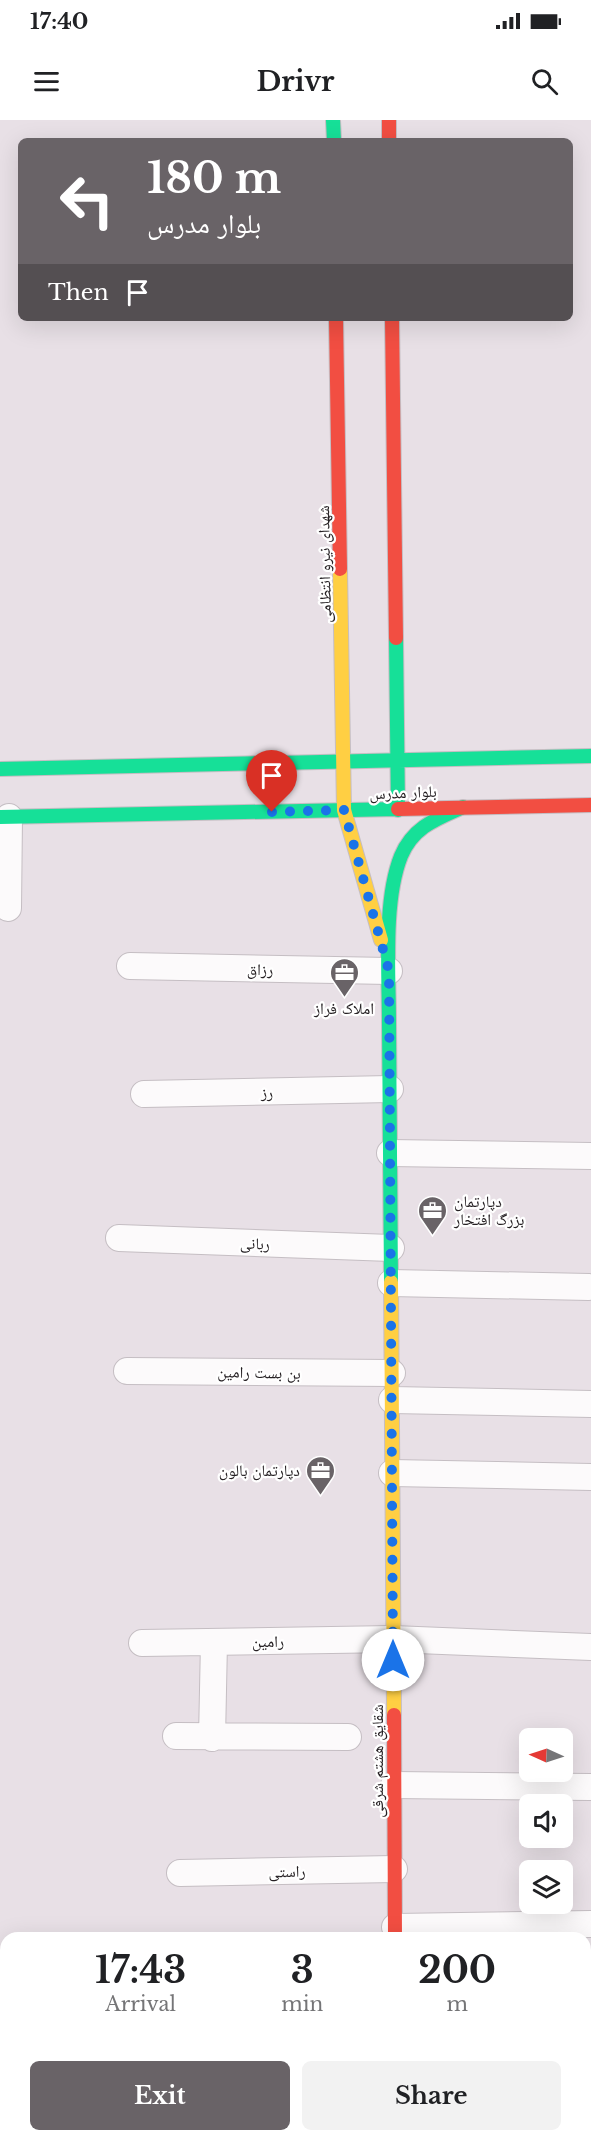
<!DOCTYPE html>
<meta charset="utf-8">
<style>
:root{--surface:#fff;--page:#f2f2f2;--text:#202124;--muted:#757577;--accent:#696367}
body{margin:0;font-family:"Libre Baskerville","Noto Naskh Arabic",serif;background:var(--page);color:var(--text);height:100vh;display:flex;flex-direction:column;font-size:22px;white-space:nowrap}
*{box-sizing:border-box;margin:0}
p{font-size:20px;color:var(--muted)}
.icon{flex:none;width:33px;height:33px;fill:none;stroke:currentColor;stroke-width:2;stroke-linecap:round;stroke-linejoin:round}
.map{position:relative;flex:1;overflow:hidden}
.side{position:absolute;left:0px;top:1812px;width:591px;height:210px;display:flex;flex-direction:column;background:var(--surface);border-radius:18px 18px 0 0;box-shadow:0 6px 24px #0002}
.side>*{flex:none}
.guide{position:absolute;left:18px;top:18px;width:555px;height:183px;border-radius:9px;box-shadow:0 6px 24px #0002;background:#696367;color:#fff;overflow:hidden}
.needle{width:39px;rotate:273deg}
.controls{position:absolute;left:519px;top:1608px;display:grid;gap:12px}
.controls a{display:grid;place-items:center;width:54px;height:54px;border-radius:9px;background:var(--surface);box-shadow:0 6px 24px #0002;font-size:30px}
.pin{position:absolute;display:grid;place-items:center;width:51px;height:51px;color:#fff;margin:-62px -26px;border-radius:50% 50% 50% 0;rotate:-45deg;box-shadow:0 0 6px #0007}
.pin .icon{rotate:45deg}
.me{position:absolute;width:66px;margin:-33px;rotate:0deg;stroke-linejoin:round;filter:drop-shadow(0 0 4px #0008)}
.turn{display:flex;align-items:center;gap:21px;height:126px;padding:0 30px;font-size:27px}
.turn .icon{width:78px;height:78px;stroke-width:2.5}
.turn b{display:block;font-size:42px;line-height:51px}
.then{display:flex;align-items:center;height:57px;padding:0 30px;background:#0003;gap:12px;font-size:22px}
.eta{display:flex;justify-content:space-evenly;align-items:center;height:102px;text-align:center}
.eta b{font-size:36px;font-weight:700;line-height:42px}
.cta{display:flex;gap:12px;margin-top:auto;padding:12px 30px}
.cta a{flex:1;height:69px;border-radius:9px;background:var(--accent);color:#fff;font-size:24px;font-weight:700;line-height:69px;text-align:center}
.cta a+a{background:var(--page);color:var(--text)}
.status{display:flex;justify-content:space-between;align-items:center;height:42px;padding:0 30px;background:var(--surface);direction:ltr}
.status svg{height:16px;fill:currentColor}
header{display:flex;justify-content:space-between;align-items:center;height:78px;padding:0 30px;background:var(--surface);font-size:27px;font-weight:700}
.map>svg:first-child{display:block}
</style>
<div class="status"><b>17:40</b><svg viewBox="0 0 49 12"><path d="M0 12V9h3v3zM5 12V6h3v6zM10 12V3h3v9zM15 12V0h3v12zM26 1h20v11H26zM47 4h2v5h-2z"/></svg></div>
<header><svg class="icon" aria-label="menu" viewBox="0 0 24 24"><path d="M4 6h16M4 12h16M4 18h16"/></svg>Drivr<svg class="icon" aria-label="search" viewBox="0 0 24 24"><circle cx="10" cy="10" r="6"/><path d="M15 15l6 6"/></svg></header>
<div class="map">
<svg width="591" height="2022" viewBox="0 0 591 2022">
<rect width="100%" height="100%" fill="#e8e0e6"/>
<g fill="none" stroke-linecap="round" stroke-linejoin="round">
<defs>
<path id="street" d="M8 788 9 697
M130 846 389 851
M144 974 390 969
M390 1033 591 1036
M119 1118 391 1128
M391 1163 589 1167
M127 1251 392 1253
M392 1280 591 1284
M392 1353 591 1357
M142 1523 393 1519 591 1527
M176 1616 348 1617
M212 1618 214 1522
M394 1665 591 1667
M180 1753 394 1749
M395 1807 591 1804"/>
<path id="fast" d="M333 0 334 21
M396 518 398 690
M0 649 591 636
M0 697 398 689
M391 1162C390 1076 390 989 389 903 389 854 383 781 401 736 413 707 436 699 463 687"/>
<path id="slow" d="M340 449 344 690 381 820
M391 1162 394 1595"/>
<path id="jam" d="M389 0V21
M336 198 340 449
M392 198 396 518
M398 689 591 685
M394 1595 395 1818
M396 2016V2022"/>
</defs>
<use href="#street" stroke="#c5bec3" stroke-width="28"/>
<use href="#fast" stroke="#c5bec3" stroke-width="16"/>
<use href="#slow" stroke="#c5bec3" stroke-width="16"/>
<use href="#jam" stroke="#c5bec3" stroke-width="16"/>
<use href="#street" stroke="#fcfafb" stroke-width="26"/>
<use href="#fast" stroke="#16e098" stroke-width="14"/>
<use href="#slow" stroke="#ffcf43" stroke-width="14"/>
<use href="#jam" stroke="#f24e42" stroke-width="14"/>
</g>
<g fill="none" stroke-linecap="round" stroke-linejoin="round">
<path stroke="#1a73e8" stroke-width="10" stroke-dasharray="0 18" d="M272 692 344 690 389 851 393 1540"/>
</g>
<defs>
<symbol id="office-pin" viewBox="-11 -11 22 30"><path d="M0 17L-7.5 6A9.5 9.5 0 1 1 7.5 6Z" fill="#696367" stroke="#fff"/><path d="M-6-3h4V-5.5h4V-3h4V5H-6ZM-1-4.5V-3h2v-1.5ZM-6 0V1H6V0Z" fill="#fff"/></symbol>
</defs>
<g fill-rule="evenodd">
<use href="#office-pin" x="328" y="836" width="33" height="45"/>
<use href="#office-pin" x="416" y="1074" width="33" height="45"/>
<use href="#office-pin" x="304" y="1334" width="33" height="45"/>
</g>
<g text-anchor="middle" stroke-width="4.5" stroke-linejoin="round" paint-order="stroke">
<g font-size="16" fill="#252023" stroke="#fff">
<text transform="translate(324 444) rotate(-91)" y="6">شهدای نیرو انتظامی</text>
<text transform="translate(403 672) rotate(-2)" y="6">بلوار مدرس</text>
<text transform="translate(260 849) rotate(1)" y="6">رزاق</text>
<text transform="translate(267 972) rotate(-1)" y="6">رز</text>
<text transform="translate(255 1123) rotate(2)" y="6">ربانی</text>
<text transform="translate(259 1252) rotate(1)" y="6">بن بست رامین</text>
<text transform="translate(268 1521) rotate(-1)" y="6">رامین</text>
<text transform="translate(377 1641) rotate(-90)" y="6">شقایق هشتم شرقی</text>
<text transform="translate(287 1751) rotate(-1)" y="6">راستی</text>
</g>
<g font-size="16" fill="#252023" stroke="#fff">
<text x="344" y="894">املاک فراز</text>
<text x="454" y="1087" text-anchor="start">دپارتمان<tspan x="454" dy="18">بزرگ افتخار</tspan></text>
<text x="300" y="1356" text-anchor="end">دپارتمان بالون</text>
</g>
</g>
</svg>
<div class="controls">
<a><svg class="needle" viewBox="-14 -14 28 28"><path d="M0-13l5 13h-10z" fill="#e53935"/><path d="M0 13l5-13h-10z" fill="#757577"/></svg></a>
<a><svg class="icon" aria-label="sound" viewBox="0 0 24 24"><path d="M4 9h4l5-4v14l-5-4H4zM17 9q2 3 0 6"/></svg></a>
<a><svg class="icon" aria-label="layers" viewBox="0 0 24 24"><path d="M12 4l9 5-9 5-9-5zM3 14l9 5 9-5"/></svg></a>
</div>
<div class="pin" style="left:272px;top:692px;background:#d93025"><svg class="icon" aria-label="arrive" viewBox="0 0 24 24"><path d="M6 21V4h12l-3 4 3 4H6"/></svg></div>
<svg class="me" style="left:393px;top:1540px" viewBox="-20 -20 40 40"><circle r="19" fill="#fff"/><path d="M0-13L10 11 0 6-10 11z" fill="#1a73e8"/></svg>
<div class="guide">
<div class="turn"><svg class="icon" aria-label="left" viewBox="0 0 24 24"><path d="M17 20v-9H6M10 6l-5 5 5 5"/></svg><div><b>180 m</b>بلوار مدرس</div></div>
<div class="then">Then<svg class="icon" aria-label="arrive" viewBox="0 0 24 24"><path d="M6 21V4h12l-3 4 3 4H6"/></svg></div>
</div>
<section class="side">
<div class="eta">
<div><b>17:43</b><p>Arrival</p></div>
<div><b>3</b><p>min</p></div>
<div><b>200</b><p>m</p></div>
</div>
<div class="cta"><a>Exit</a><a>Share</a></div>
</section>
</div>
